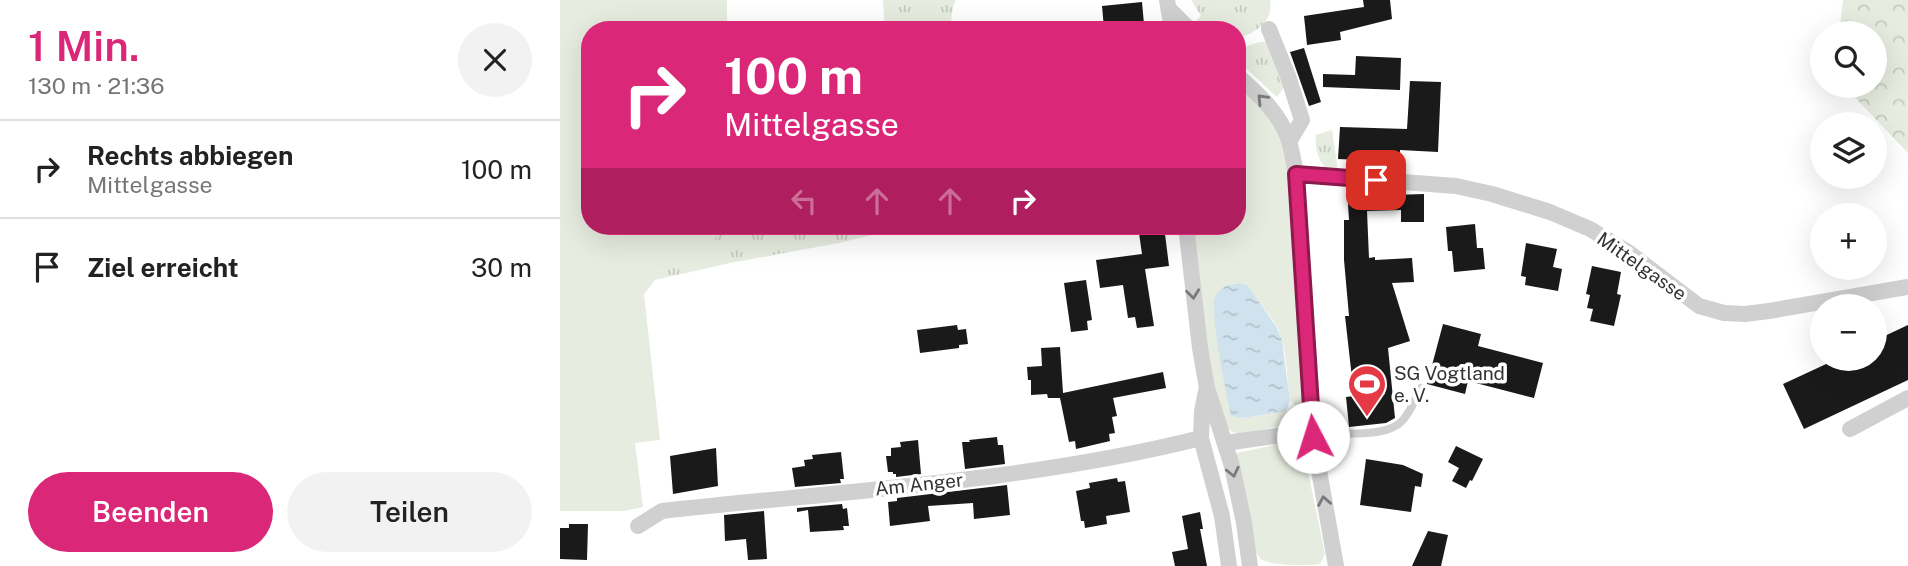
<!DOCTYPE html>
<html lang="de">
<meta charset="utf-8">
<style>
:root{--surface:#fff;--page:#f2f2f2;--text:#222;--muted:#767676;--line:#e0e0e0;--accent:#db2777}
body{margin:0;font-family:"Public Sans",sans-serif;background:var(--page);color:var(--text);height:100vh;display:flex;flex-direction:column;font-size:26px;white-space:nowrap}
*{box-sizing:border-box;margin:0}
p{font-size:23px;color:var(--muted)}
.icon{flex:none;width:38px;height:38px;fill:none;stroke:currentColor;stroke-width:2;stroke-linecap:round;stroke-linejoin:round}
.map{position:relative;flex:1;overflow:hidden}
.details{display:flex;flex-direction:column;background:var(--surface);width:560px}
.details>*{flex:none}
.guide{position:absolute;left:21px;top:21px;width:665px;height:214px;border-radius:28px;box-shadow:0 7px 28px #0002;background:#db2777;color:#fff;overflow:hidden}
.controls{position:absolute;left:1250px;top:21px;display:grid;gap:14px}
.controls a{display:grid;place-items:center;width:77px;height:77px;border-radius:50%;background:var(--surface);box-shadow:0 7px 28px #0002;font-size:35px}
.pin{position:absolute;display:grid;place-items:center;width:60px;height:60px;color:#fff;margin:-30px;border-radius:14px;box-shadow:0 4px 10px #0006}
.me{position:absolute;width:77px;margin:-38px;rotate:355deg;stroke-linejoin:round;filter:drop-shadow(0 0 5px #0008)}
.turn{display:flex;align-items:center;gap:24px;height:147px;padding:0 28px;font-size:32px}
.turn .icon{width:91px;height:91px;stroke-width:2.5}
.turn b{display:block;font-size:49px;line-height:60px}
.lanes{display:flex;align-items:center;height:66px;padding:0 28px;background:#0003;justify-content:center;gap:35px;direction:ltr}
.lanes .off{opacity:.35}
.round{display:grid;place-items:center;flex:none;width:74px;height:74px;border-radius:37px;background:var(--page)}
.headline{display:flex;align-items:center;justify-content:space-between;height:119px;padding:0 28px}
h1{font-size:42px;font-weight:600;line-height:52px;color:var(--accent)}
.action{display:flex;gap:14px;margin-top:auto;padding:14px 28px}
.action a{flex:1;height:80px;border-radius:42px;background:var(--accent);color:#fff;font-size:28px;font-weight:600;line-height:80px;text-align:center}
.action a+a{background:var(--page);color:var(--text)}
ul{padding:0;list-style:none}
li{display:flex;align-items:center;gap:21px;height:98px;padding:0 28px;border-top:2px solid var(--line)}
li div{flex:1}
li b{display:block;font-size:26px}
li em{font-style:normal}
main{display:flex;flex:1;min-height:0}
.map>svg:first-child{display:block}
</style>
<main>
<section class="details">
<div class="headline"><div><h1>1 Min.</h1><p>130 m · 21:36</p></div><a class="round"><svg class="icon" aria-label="close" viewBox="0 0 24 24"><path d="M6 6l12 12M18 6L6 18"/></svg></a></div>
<ul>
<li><svg class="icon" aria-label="right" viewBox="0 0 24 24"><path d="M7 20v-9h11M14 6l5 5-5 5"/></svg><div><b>Rechts abbiegen</b><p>Mittelgasse</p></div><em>100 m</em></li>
<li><svg class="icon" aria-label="arrive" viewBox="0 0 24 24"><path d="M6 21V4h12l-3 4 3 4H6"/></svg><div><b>Ziel erreicht</b></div><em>30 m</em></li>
</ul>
<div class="action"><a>Beenden</a><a>Teilen</a></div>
</section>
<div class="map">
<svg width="1348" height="566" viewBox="0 0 1348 566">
<defs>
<pattern id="grass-tufts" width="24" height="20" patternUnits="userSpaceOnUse" patternTransform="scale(1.75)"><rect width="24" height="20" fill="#e6ecdf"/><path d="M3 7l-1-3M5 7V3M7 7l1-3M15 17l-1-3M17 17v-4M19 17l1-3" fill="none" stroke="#c6cbc0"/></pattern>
<pattern id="forest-crowns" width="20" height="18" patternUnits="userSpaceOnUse" patternTransform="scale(1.75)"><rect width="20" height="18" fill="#e6ecdf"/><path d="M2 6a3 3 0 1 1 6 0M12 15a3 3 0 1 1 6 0" fill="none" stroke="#c6cbc0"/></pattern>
<pattern id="water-ripples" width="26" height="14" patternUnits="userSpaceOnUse" patternTransform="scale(1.75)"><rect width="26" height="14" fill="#cfe2ee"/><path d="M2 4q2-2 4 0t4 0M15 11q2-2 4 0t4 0" fill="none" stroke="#b2c2cd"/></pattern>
</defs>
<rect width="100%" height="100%" fill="#fff"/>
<path fill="url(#grass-tufts)" d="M323 0H396L393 6 390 30H325Z
M631 0H710C714 21 696 34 677 38V30H641L636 21 641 16Z
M700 42H706L725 86 717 97 677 60V46H687Z
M772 130 778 171 769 172C759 164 754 147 756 135Z
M160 226H349L279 243 170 263 95 280 102 271 144 259 159 231Z"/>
<path fill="url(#forest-crowns)" d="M1283 0H1348V153L1284 86H1314V33H1279Z"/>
<path fill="#e6ecdf" d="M0 0H167V30H30V226H160L159 231 144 259 102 271 84 294 100 440 75 443 83 507 64 511H0Z
M677 81 708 110 728 151 747 407 741 410 730 401C727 379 727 347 717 327 712 317 704 309 698 300 685 282 679 278 659 290L655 315 662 368 672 416 684 418 726 411 732 414 734 419 732 424 680 434 672 432 663 423 651 383 633 226H677Z
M737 440 742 443 765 554 760 564C745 566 712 566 701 559 700 559 695 550 694 549L675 461 677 453Z"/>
<path fill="url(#water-ripples)" d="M680 283 688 286 716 326 722 340 730 401 726 411 684 418 671 416C667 395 648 311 656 295 660 286 671 284 680 283Z"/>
<path fill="#1a1a1a" d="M803 0H830L832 19 780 32 781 40 747 45 744 16 804 7Z
M582 2 584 24 544 28 542 6Z
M744 48 761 102 749 106 730 52Z
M796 56 841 58 840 90 763 87V74L795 75Z
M850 81 881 82 878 152 840 150V162L778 159 780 127 847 129Z
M787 188 833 192V195L864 194V222H841V210L807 211 809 258 815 257V260L852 258 854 282 832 283 850 341 828 348 835 418 826 423 789 427 786 397 794 396 785 316H789L784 260V220H789Z
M915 224 917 248H923L925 269 894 272 892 251H888L886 227Z
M578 226H604L609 266 585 269 594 326 577 328 575 317 568 318 563 285 540 288 536 260 582 254Z
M966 243 997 249 993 267 1002 269 998 291 965 285 966 277 961 276Z
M1032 266 1061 272 1057 294 1061 295 1054 326 1030 321 1033 309 1027 308 1030 295 1026 294Z
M526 280 532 320 527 321 528 330 511 332 504 283Z
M883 324 921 334 918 346 983 363 974 398 908 381 905 394 867 384Z
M397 325 398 330 406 329 408 344 399 345V348L360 353 357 330Z
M1348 325V380L1244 429 1223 384 1277 359H1314V341Z
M500 347 503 393 603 372 606 388 553 398 557 416 552 417 555 433 549 434 550 441 516 449 515 441 509 442 500 398H488L487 394 471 395V380H468L467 367 482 366 481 348Z
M437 437 438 445H443L445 464 405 469 402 442H410L409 440Z
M358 440 361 474 336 477V474H333V472H328L326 456H331V448L341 447 340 442Z
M896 446 923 459 912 481 910 480 906 488 892 481 899 468 888 462Z
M156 448 158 486 113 494 110 456Z
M281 452 284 479H280L281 483 235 487 232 468 245 466 244 460 253 459 252 455Z
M806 459 843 465 863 474 861 487 855 486 851 512 800 505Z
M557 478 558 482 565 481 570 512 546 516 547 524 525 528 524 521H521L516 491 530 488 529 483Z
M447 485 450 515 414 519 413 503 368 506 370 521 330 526 328 502 337 501V498Z
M282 504 283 509 287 508 289 526H283L284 530 250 532 248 510 237 512V508Z
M204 511 207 559 188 560 186 539 165 541 164 515Z
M640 512 643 529H640L647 566H615L612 552 628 549 622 516Z
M9 524H28L27 560 0 559V528H9Z
M868 531 888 535 881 566H852Z"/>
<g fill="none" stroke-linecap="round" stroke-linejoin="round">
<path stroke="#d0d0d0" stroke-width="8" d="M752 431C776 433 825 439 842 421 850 413 855 399 861 388"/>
<path stroke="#d0d0d0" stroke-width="16" d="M607 0 612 30
M609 9 630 30
M709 29 728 76 742 120 729 142
M677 75C698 94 720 113 729 141 732 151 734 163 736 174L752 431 776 566
M736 174 896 186 932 194 990 212 1030 229 1068 252 1139 306 1164 313 1185 314 1209 311 1348 287
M626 226 640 348 647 388 672 466 684 523 690 566
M646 391 642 411 641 438 662 516 669 566
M1290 429 1348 398
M665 443 752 431
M78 526 102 511C282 491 465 482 641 438"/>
</g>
<defs><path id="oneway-chevron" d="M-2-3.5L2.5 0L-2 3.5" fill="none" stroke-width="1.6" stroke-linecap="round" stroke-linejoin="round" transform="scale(1.75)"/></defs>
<g stroke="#7a7a7a">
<use href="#oneway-chevron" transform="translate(702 99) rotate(-134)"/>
<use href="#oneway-chevron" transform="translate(633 294) rotate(83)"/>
<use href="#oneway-chevron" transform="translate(673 472) rotate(77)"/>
<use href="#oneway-chevron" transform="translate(764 501) rotate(-100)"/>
</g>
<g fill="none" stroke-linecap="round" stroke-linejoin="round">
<defs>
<path id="route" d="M753 437 736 174 816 180"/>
</defs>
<use href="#route" stroke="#8e194d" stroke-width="18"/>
<use href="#route" stroke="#db2777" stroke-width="12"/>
</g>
<defs>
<symbol id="stadium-pin" viewBox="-11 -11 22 30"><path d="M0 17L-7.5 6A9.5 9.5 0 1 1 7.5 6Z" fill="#e63946" stroke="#fff"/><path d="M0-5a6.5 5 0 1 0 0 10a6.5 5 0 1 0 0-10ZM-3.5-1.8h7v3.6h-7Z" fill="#fff"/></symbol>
</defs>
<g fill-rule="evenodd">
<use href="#stadium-pin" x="785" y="362" width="44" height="60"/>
</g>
<g text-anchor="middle" stroke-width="7" stroke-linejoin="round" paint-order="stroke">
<g font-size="19" fill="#333" stroke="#fff">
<text transform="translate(1082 266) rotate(35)" y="7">Mittelgasse</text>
<text transform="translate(359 484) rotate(-6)" y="7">Am Anger</text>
</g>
<g font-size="19" fill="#333" stroke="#fff" text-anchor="start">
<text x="834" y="380">SG Vogtland<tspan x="834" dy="22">e. V.</tspan></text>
</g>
</g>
</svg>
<div class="controls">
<a><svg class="icon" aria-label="search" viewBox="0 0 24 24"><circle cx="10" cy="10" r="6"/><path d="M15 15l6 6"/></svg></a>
<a><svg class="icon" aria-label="layers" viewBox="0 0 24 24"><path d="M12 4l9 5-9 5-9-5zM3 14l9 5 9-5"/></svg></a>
<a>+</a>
<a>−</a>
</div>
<div class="pin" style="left:816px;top:180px;background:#d93025"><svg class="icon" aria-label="arrive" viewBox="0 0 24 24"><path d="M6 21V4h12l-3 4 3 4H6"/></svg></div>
<svg class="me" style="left:753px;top:437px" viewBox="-20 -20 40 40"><circle r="19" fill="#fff"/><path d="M0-13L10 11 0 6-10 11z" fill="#db2777"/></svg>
<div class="guide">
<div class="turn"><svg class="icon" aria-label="right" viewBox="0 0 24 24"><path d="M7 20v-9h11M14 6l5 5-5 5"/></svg><div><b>100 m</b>Mittelgasse</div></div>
<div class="lanes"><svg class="icon off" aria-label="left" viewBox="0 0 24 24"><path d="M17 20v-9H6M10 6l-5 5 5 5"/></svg><svg class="icon off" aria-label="ahead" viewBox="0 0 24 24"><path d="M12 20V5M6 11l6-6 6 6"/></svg><svg class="icon off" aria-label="ahead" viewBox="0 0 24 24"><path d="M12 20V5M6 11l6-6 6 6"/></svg><svg class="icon" aria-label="right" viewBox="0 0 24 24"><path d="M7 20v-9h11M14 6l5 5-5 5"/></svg></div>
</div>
</div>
</main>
